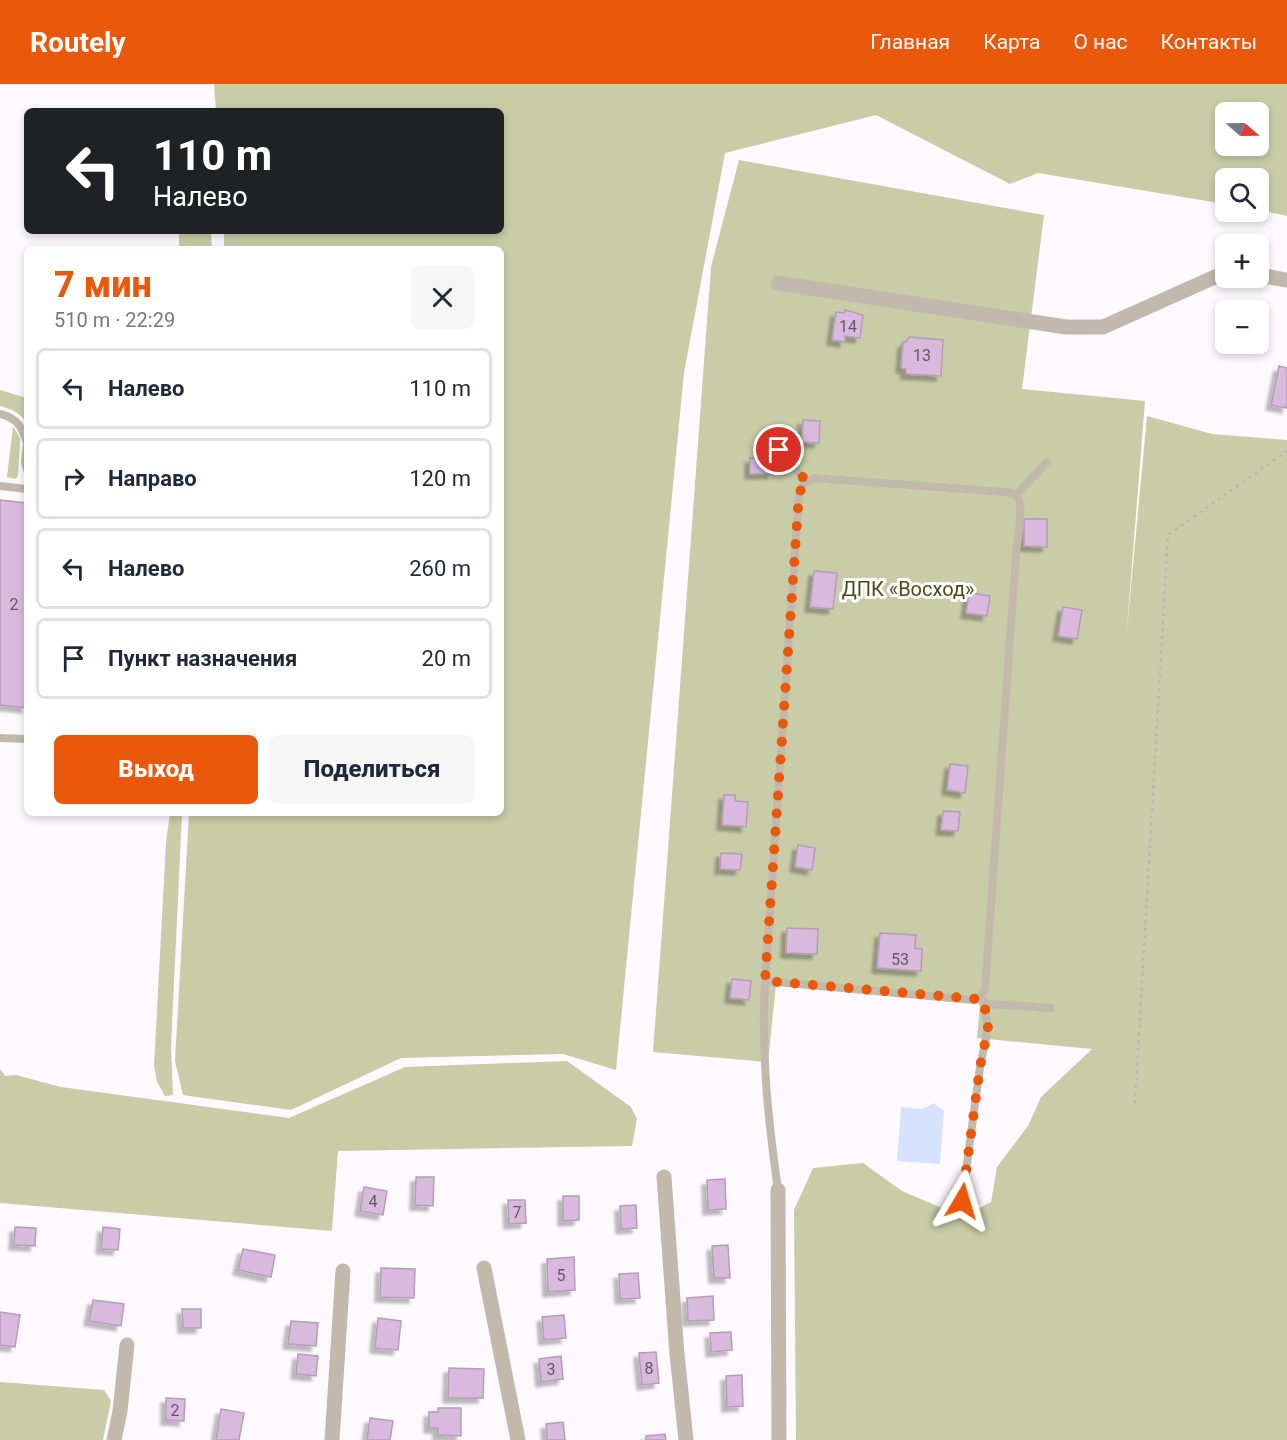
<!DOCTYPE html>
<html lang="ru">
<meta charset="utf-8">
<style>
:root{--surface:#fff;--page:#f6f6f7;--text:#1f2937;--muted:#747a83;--line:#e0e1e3;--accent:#ea580c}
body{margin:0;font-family:Roboto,sans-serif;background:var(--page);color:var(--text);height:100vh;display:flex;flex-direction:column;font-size:22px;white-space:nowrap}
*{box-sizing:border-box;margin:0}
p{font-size:20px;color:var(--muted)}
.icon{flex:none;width:33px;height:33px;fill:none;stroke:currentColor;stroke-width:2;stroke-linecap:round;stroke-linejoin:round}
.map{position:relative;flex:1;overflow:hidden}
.details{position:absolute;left:24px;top:162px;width:480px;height:570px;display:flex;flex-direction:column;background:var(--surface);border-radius:9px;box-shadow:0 3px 9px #0003}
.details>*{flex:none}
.top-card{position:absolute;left:24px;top:24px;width:480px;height:126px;border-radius:9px;box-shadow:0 3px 9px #0003;background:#202124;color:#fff;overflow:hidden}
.needle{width:39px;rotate:110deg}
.buttons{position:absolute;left:1215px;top:18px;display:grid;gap:12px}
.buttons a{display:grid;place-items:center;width:54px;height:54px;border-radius:9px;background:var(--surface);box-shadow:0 3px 9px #0003;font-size:30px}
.pin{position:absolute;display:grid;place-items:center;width:51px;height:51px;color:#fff;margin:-26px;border:3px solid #fff;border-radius:50%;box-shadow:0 2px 6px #0007}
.me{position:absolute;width:66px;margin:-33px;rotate:7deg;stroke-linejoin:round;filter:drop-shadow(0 0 4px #0008)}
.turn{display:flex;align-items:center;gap:21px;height:126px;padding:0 30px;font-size:27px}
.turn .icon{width:78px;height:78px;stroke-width:2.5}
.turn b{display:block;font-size:42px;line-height:51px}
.round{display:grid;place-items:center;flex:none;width:63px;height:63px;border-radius:9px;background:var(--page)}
.overview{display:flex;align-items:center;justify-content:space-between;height:102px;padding:0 30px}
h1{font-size:36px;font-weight:800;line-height:45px;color:var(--accent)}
.primary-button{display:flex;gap:12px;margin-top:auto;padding:12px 30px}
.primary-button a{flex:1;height:69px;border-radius:9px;background:var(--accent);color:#fff;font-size:24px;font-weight:800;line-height:69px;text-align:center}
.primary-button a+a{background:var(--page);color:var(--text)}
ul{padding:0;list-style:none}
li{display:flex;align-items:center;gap:18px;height:81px;margin:0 12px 9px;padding:0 18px;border:3px solid var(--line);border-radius:9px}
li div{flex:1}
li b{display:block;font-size:22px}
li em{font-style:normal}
header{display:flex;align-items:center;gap:36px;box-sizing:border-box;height:84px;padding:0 30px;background:var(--accent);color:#fff}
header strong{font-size:28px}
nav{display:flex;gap:33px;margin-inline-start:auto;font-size:21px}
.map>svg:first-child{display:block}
</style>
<header>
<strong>Routely</strong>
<nav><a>Главная</a><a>Карта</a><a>О нас</a><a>Контакты</a></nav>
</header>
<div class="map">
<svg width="1287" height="1356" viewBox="0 0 1287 1356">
<defs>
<filter id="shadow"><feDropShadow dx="-5" dy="5" stdDeviation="1.5" flood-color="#0004"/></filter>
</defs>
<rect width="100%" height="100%" fill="#fef9ff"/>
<path fill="#c8cca7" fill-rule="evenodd" d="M214 0H1287V132L1259 126 1258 94H1226L1225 120 1038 89 1010 100 876 31 725 69 684 289 616 986 563 970 401 974 291 1026 183 1011 175 977 189 729H501V165H224V147H501V27H216ZM1226 28H1258V62H1226Z
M739 76 1044 131 1022 305 1145 317 1126 556 1147 332 1212 350 1287 356V1356H796L794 1126 813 1084 863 1079 902 1107 963 1133 991 1118 997 1083 1028 1042 1041 1013 1092 965 977 954 980 920 776 901 768 978 653 968 711 183Z
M179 147H211L212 165H179Z
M0 306 27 314V339C20 329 12 325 0 322Z
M13 342 20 354 18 392 15 395 7 393Z
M170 729H182L171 962 173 1011 165 1012 157 998 154 982 166 758Z
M567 977 631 1023 637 1035 632 1062 338 1067 332 1147 0 1119V985L5 992 16 991 61 1003 289 1034 405 983Z
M0 1298 104 1306 111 1317 103 1356H0Z"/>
<path fill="#d6e3fc" d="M934 1019 944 1027 940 1080 897 1077 901 1023 922 1025Z"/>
<path fill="#d9b9de" stroke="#b59db8" stroke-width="1.5" filter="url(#shadow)" d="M845 226 863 231 860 254 845 252V258L832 256 836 228 844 229Z
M909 253 943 256 941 292 906 290V285L901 284 903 259 906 258Z
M1279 282 1287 284V324L1271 321Z
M803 336 820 337 819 359 802 358Z
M750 374 773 375 772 390H750Z
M0 416 27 419V624L0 621Z
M1024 435H1047V463L1024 462Z
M814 487 837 489 833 525 810 523Z
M969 509 990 512 987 532 966 529Z
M1063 523 1082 526 1077 555 1058 552Z
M950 680 968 682 965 709 947 706Z
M724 711H735V717L748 718 746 743 722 741Z
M943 727 960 728 958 747 941 746Z
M798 761 815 764 812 786 795 783Z
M721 769 742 770 740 786 720 785Z
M787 844 818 845 817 870 786 869Z
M880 849 916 851 915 864 922 865 921 887 877 884Z
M732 895 751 897 749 916 730 914Z
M416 1093H434L433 1122 415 1121Z
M725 1095 726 1125 708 1126 707 1096Z
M364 1103 387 1107 383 1131 360 1127Z
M563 1112H579V1136L563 1137Z
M508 1116H525L526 1139 509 1140Z
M636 1121 637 1144 621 1145 620 1122Z
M15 1143 36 1144 35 1162 14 1161Z
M103 1143 120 1145 118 1166 101 1165Z
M728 1161 730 1194H714L712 1162Z
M243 1165 275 1171 271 1193 238 1186Z
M574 1173 575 1206 548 1208 547 1175Z
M381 1184 415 1185 414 1214 380 1213Z
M638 1189 640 1214 620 1215 619 1190Z
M713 1212 714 1236 688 1237 687 1214Z
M93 1216 124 1220 121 1242 89 1237Z
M182 1225H201V1244H183Z
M0 1228 20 1231 15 1263 0 1261Z
M564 1231 566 1254 544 1256 542 1233Z
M378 1234 401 1237 398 1266 375 1264Z
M291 1237 318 1239 316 1262 288 1260Z
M731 1248 732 1266 711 1268 710 1249Z
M656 1268 659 1299 642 1301 639 1269Z
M298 1270 318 1272 316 1292 296 1290Z
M561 1272 563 1295 541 1298 539 1275Z
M449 1284 484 1285 483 1314H448Z
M742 1291 743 1322 727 1323 726 1292Z
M166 1314 185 1315 184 1337 166 1336Z
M438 1324H461V1352L438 1351V1344H429V1328H438Z
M221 1325 244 1329 239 1356H216Z
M370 1334 393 1337 390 1356H367Z
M563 1338 565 1356H547L546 1340Z
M665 1350 666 1356H646V1352Z"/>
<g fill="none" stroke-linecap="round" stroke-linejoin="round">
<path stroke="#b9b3ba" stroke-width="2" stroke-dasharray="3 4.5" stroke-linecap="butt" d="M1135 1019 1168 451 1287 367"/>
<path stroke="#c2b9ac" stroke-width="8" d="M0 330C17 334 22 343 27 359
M27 360 25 378 27 386
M779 366 807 398
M0 402 27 405
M1016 411 1047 378
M0 654 27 655
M765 897 973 916 982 912 985 905 1016 470C1017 458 1024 424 1018 414 1016 410 1010 409 1005 408L814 394 804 399 799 410 765 897C761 970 768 1034 778 1106
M981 917 989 920 1051 924
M962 1117 980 983 988 944 984 918"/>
<path stroke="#c2b9ac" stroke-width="15" d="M1258 191 1287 196
M778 199 1066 243H1103L1226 188
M664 1093 677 1270 686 1356
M778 1106 779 1356
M484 1184 518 1356
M114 1356 120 1327 127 1261
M332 1356 343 1187"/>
</g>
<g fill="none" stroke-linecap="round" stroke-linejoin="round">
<path stroke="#ea580c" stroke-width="10" stroke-dasharray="0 18" d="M779 366 807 398 804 399 799 410 765 897 978 915 984 918 988 944 980 983 962 1117"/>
</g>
<g text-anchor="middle" stroke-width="6" stroke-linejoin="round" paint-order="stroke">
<g font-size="16" fill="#665768">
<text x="848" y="248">14</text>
<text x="922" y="277">13</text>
<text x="14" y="526">2</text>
<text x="900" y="881">53</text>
<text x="373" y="1123">4</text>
<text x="517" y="1134">7</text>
<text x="561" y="1197">5</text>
<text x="649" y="1290">8</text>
<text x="551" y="1291">3</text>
<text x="175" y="1332">2</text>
</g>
<g font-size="20" fill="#484b17" stroke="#fff">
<text x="908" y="512">ДПК «Восход»</text>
</g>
</g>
</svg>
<div class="buttons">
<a><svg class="needle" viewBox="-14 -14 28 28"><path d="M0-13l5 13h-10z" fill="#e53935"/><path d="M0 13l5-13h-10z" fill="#747a83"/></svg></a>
<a><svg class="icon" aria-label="search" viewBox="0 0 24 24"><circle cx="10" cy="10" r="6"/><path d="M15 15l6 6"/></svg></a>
<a>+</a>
<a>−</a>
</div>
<div class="pin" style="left:779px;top:366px;background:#d93025"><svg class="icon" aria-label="arrive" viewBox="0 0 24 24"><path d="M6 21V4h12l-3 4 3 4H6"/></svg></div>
<svg class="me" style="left:962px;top:1117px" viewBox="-20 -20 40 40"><path d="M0-17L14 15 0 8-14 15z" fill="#ea580c" stroke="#fff" stroke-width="4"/></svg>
<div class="top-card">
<div class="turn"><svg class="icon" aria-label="left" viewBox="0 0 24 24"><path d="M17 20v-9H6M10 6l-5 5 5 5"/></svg><div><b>110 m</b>Налево</div></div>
</div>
<section class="details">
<div class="overview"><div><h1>7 мин</h1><p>510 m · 22:29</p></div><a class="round"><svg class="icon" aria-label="close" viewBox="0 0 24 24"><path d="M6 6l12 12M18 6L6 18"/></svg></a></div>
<ul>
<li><svg class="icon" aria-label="left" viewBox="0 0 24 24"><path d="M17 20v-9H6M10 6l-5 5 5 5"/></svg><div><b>Налево</b></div><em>110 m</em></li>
<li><svg class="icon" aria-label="right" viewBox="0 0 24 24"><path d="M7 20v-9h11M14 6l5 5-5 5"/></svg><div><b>Направо</b></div><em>120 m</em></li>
<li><svg class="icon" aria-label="left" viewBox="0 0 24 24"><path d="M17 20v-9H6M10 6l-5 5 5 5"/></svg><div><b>Налево</b></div><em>260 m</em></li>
<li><svg class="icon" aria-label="arrive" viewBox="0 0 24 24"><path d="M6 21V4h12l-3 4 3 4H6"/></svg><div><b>Пункт назначения</b></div><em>20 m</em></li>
</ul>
<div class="primary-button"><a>Выход</a><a>Поделиться</a></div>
</section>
</div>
